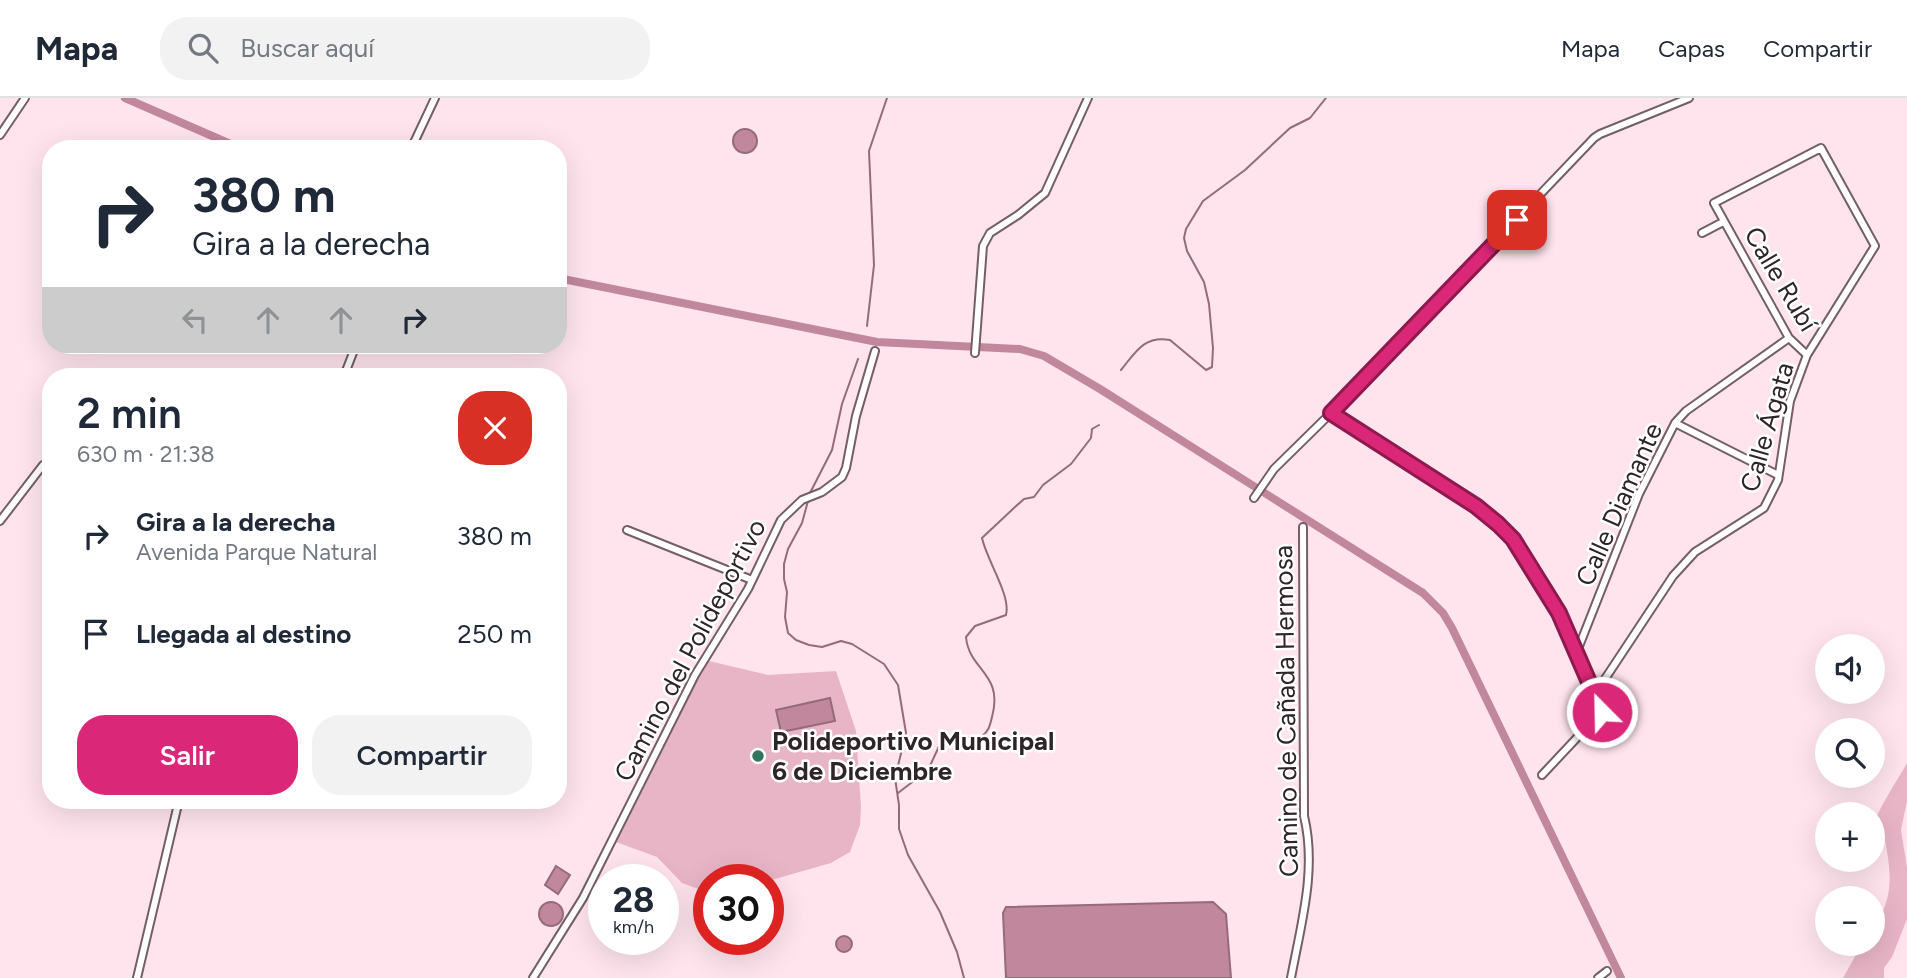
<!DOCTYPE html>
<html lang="es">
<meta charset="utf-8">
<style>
:root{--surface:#fff;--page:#f2f2f3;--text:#1f2937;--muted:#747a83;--line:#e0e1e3;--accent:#db2777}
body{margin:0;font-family:Figtree,sans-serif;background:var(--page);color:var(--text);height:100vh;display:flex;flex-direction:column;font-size:26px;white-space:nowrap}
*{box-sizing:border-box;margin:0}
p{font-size:23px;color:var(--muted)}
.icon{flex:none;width:38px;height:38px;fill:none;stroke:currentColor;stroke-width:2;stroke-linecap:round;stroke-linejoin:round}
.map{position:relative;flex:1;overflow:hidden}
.side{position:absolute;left:42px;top:270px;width:525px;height:441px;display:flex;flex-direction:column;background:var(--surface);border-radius:28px;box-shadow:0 7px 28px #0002}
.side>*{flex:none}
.top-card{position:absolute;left:42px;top:42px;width:525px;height:214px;border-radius:28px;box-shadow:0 7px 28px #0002;background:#fff;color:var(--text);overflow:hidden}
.buttons{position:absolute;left:1815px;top:536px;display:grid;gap:14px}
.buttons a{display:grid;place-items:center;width:70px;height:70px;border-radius:50%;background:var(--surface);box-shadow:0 7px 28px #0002;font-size:35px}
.speed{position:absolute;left:588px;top:766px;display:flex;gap:14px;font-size:35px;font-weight:700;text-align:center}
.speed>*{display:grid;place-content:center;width:91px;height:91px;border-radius:50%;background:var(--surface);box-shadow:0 7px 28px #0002;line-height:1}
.speed small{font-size:18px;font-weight:400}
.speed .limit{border:10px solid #d22;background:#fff;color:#111}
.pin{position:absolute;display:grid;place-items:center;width:60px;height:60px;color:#fff;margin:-30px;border-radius:14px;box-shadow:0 4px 10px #0006}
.me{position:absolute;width:77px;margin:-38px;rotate:337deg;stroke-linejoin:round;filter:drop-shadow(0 0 5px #0008)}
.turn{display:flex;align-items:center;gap:24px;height:147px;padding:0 35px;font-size:32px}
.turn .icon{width:91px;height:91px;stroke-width:2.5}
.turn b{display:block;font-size:49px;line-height:60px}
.lanes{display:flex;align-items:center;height:66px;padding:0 35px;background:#0003;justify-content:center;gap:35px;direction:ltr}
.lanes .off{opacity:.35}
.round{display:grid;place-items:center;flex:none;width:74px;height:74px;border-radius:28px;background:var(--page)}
.headline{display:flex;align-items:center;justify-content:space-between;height:119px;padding:0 35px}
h1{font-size:42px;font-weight:600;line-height:52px}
.button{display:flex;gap:14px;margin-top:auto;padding:14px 35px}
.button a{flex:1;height:80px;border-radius:28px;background:var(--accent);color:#fff;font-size:28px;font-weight:600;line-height:80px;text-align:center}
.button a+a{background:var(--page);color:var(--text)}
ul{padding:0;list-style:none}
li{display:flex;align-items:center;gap:21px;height:98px;padding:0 35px}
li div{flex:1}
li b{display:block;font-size:26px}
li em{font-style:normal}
header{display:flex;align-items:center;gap:42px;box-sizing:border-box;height:98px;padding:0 35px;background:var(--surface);border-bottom:2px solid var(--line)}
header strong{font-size:33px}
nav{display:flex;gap:38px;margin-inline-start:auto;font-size:24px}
.search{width:490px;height:63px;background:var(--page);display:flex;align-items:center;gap:18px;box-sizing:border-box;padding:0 24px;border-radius:28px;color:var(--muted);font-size:26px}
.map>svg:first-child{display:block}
</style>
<header>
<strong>Mapa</strong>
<div class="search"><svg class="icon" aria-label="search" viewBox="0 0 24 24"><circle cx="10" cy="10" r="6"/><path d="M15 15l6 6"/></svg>Buscar aquí</div>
<nav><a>Mapa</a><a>Capas</a><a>Compartir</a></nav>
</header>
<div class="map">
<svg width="1907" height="880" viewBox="0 0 1907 880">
<rect width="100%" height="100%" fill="#ffe4ed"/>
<path fill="#e8b5c7" d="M709 563 768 577 836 573 856 633 861 709 860 727 850 754 831 765 768 783 709 782V795L682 785 657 759 616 744 685 603Z
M1907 665V703L1901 732 1907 769V821L1892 859 1884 870V880H1843L1862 846 1872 845 1873 838C1879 831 1880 822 1883 813 1895 785 1888 760 1883 731L1873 732C1873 718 1899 680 1907 665Z"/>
<path fill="#c1879d" stroke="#956a7a" stroke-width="2" d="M733 43a12 12 0 1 1 24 0a12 12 0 1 1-24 0Z
M830 600 835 623 781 634 776 612Z
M556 768 570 777 558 796 545 787Z
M539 816a12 12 0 1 1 24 0a12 12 0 1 1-24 0Z
M1213 804 1226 816 1231 880H1006L1003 815 1006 809Z
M836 846a8 8 0 1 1 16 0a8 8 0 1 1-16 0Z"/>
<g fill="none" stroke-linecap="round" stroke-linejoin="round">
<path stroke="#956a7a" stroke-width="2" d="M867 228 874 167 869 53 887 0
M1121 272C1135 255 1144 237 1170 242L1206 272 1212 269 1213 250 1209 206 1204 184 1187 153 1184 140 1186 131 1203 103 1245 72 1290 30 1310 20 1326 0
M810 395 832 352 842 306 858 261
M808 403 802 425 788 451 784 466V481L787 494 785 519 788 535 796 542 809 547 822 549 841 543 852 546 884 566 898 587 906 635 895 680 899 707V731L908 757 940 814 957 854 964 880
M898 695 928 672 942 642 982 638C989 633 990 627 992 619 1004 575 969 573 966 539L975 528 1006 517C1011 497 987 463 982 440L1015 409 1024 401 1034 399 1043 387 1071 366 1091 340 1092 331 1099 327"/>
<path stroke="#c1879d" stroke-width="8" d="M125 0 242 51
M558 180 877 244 1020 251 1044 258 1100 291 1423 495 1443 515 1452 530 1621 880"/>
<defs>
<path id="minor" d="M0 37 25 0
M411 51 435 0
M1702 135 1723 124
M975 255 983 148 990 135 1018 117 1045 95 1088 0
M344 278 356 247
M1331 315 1476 408 1498 426 1512 441 1559 515 1602 613 1542 677
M1675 325 1778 377
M1254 400 1274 371 1331 315 1594 40 1600 36 1689 0
M0 423 43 367 51 368
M627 432 752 482
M1576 556 1639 396 1675 325 1686 313 1789 240
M1595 596 1673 478 1695 454 1764 410 1778 382 1790 303 1807 257 1875 148 1821 50 1714 105 1789 240 1807 257
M137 880 179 702
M533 880 583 800 695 577 748 491 781 422 802 402 822 394 842 379 846 370 856 318 875 253
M1291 880C1301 826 1317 772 1304 718L1303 429
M1598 880 1607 873"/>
</defs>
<use href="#minor" stroke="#755e66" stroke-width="10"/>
<use href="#minor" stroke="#fff" stroke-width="6"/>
</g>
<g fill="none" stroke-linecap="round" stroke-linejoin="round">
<defs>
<path id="route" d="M1517 122 1331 315 1476 408 1498 426 1513 441 1559 515 1602 614"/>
</defs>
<use href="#route" stroke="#8e194d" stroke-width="18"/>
<use href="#route" stroke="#db2777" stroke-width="12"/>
</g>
<circle fill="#337360" stroke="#fff" stroke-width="2.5" cx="758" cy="658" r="7"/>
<g text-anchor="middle" stroke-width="5" stroke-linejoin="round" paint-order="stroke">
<g font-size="26" fill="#2f2529" stroke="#fff">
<text transform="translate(1781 181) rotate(59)" y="9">Calle Rubí</text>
<text transform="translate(1767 329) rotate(-74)" y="9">Calle Ágata</text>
<text transform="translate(1619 406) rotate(-66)" y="9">Calle Diamante</text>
<text transform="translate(690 552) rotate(-62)" y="9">Camino del Polideportivo</text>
<text transform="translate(1286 613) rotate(-91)" y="9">Camino de Cañada Hermosa</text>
</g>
<g font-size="26" font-weight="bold" fill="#2f2529" stroke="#fff" text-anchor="start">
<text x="772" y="652">Polideportivo Municipal<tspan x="772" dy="30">6 de Diciembre</tspan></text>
</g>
</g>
</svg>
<div class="buttons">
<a><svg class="icon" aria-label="sound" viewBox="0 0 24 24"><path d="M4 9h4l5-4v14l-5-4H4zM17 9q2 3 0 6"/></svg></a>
<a><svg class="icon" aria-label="search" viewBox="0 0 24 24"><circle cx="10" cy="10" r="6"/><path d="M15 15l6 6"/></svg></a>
<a>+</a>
<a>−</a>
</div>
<div class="speed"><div>28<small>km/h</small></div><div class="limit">30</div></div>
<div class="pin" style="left:1517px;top:122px;background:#d93025"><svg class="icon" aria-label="arrive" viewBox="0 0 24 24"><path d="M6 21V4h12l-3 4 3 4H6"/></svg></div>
<svg class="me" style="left:1602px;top:614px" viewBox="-20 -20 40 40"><circle r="17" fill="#db2777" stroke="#fff" stroke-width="3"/><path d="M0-11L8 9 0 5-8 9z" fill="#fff"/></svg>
<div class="top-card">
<div class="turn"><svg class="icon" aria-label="right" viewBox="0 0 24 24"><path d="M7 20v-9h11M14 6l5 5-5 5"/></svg><div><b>380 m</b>Gira a la derecha</div></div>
<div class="lanes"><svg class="icon off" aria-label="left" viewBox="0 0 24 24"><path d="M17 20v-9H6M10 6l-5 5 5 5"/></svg><svg class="icon off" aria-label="ahead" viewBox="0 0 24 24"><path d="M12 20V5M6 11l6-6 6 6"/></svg><svg class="icon off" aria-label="ahead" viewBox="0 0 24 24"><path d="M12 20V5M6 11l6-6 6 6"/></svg><svg class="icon" aria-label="right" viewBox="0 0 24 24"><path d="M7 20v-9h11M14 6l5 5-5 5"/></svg></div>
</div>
<section class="side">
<div class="headline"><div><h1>2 min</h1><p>630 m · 21:38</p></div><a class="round" style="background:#d93025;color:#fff"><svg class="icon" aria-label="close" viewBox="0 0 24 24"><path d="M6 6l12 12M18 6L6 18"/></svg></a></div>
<ul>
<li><svg class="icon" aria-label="right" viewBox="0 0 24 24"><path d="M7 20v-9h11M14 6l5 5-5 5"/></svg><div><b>Gira a la derecha</b><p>Avenida Parque Natural</p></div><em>380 m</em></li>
<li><svg class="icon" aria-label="arrive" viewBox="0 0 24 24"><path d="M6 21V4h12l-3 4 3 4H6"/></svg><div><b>Llegada al destino</b></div><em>250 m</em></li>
</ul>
<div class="button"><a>Salir</a><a>Compartir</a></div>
</section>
</div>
